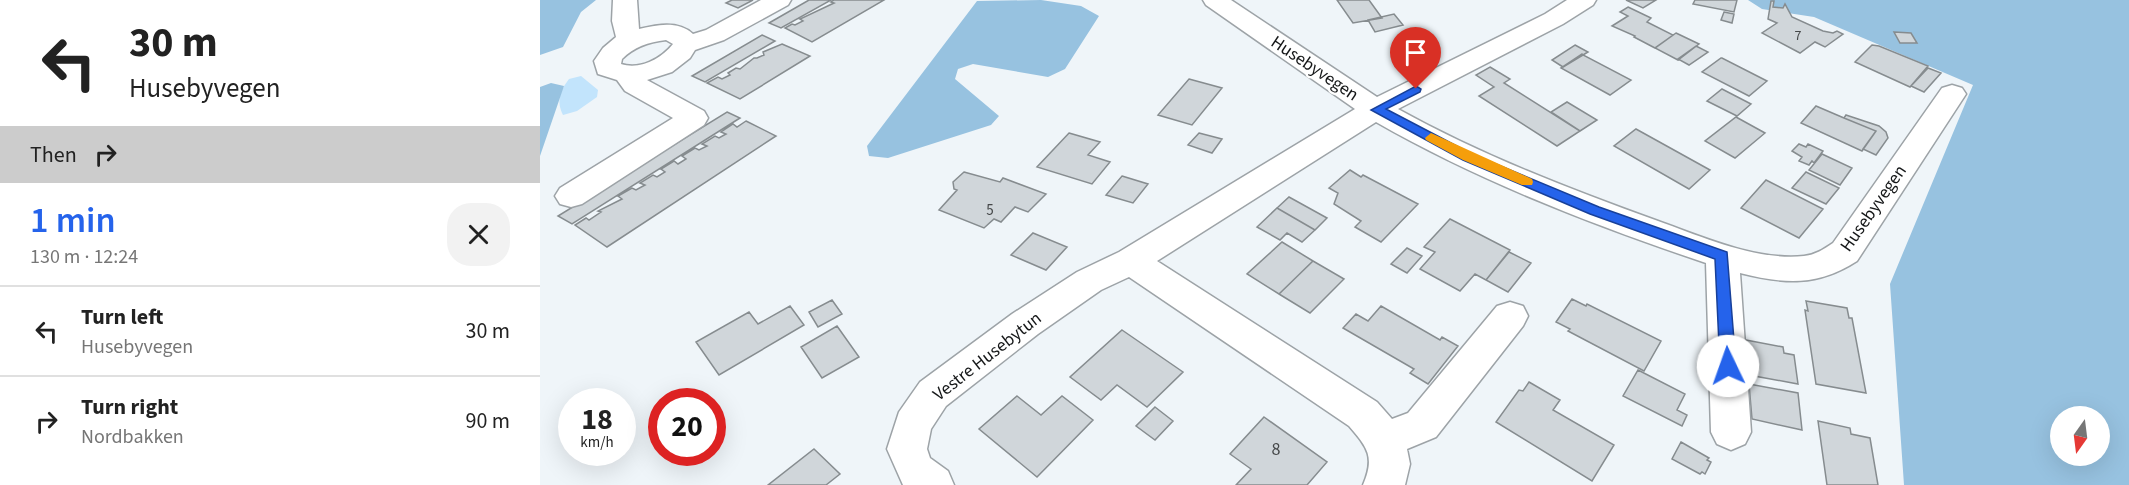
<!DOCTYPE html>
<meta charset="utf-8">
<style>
:root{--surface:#fff;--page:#f2f2f2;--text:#222;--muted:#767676;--line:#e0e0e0;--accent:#2563eb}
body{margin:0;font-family:"Source Sans 3",sans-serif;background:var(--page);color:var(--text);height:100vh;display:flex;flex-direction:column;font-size:22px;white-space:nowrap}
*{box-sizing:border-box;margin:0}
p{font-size:20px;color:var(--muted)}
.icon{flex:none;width:33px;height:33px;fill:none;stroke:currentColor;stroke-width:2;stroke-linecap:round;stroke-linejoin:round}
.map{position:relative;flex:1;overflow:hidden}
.drawer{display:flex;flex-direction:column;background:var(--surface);width:540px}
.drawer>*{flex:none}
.banner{background:#fff;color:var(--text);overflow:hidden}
.needle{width:39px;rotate:194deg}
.fabs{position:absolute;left:1510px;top:406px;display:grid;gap:12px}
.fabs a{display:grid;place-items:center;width:60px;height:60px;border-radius:50%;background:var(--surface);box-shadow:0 6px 24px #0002;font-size:30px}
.speed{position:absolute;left:18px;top:388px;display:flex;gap:12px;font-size:30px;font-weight:700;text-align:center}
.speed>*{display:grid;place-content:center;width:78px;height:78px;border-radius:50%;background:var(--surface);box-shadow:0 6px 24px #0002;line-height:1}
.speed small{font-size:15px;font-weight:400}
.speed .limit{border:9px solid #d22;background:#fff;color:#111}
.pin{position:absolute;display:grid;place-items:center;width:51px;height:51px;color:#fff;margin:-62px -26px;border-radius:50% 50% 50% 0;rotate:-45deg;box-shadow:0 0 6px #0007}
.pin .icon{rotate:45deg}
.me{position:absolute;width:66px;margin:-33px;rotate:357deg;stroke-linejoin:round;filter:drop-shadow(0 0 4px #0008)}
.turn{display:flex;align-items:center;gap:21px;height:126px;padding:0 30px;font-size:27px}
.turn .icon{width:78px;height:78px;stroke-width:2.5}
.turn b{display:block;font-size:42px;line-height:51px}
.then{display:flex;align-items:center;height:57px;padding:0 30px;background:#0003;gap:12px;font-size:22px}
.round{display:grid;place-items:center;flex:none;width:63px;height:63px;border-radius:24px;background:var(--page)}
.summary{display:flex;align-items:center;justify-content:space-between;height:102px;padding:0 30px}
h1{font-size:36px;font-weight:600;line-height:45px;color:var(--accent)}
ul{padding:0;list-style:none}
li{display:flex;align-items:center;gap:18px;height:90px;padding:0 30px;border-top:2px solid var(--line)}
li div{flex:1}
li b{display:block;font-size:22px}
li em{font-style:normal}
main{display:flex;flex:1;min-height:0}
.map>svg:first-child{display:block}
</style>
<main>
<section class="drawer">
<div class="banner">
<div class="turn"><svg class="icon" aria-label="left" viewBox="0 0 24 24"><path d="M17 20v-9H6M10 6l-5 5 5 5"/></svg><div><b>30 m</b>Husebyvegen</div></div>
<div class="then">Then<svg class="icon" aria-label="right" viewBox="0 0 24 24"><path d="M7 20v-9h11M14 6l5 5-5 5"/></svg></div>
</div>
<div class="summary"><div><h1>1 min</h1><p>130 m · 12:24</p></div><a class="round"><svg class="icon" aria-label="close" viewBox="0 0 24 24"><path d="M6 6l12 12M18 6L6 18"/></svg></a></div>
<ul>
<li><svg class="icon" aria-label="left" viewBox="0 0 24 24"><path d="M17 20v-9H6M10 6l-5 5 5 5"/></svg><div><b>Turn left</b><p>Husebyvegen</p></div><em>30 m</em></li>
<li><svg class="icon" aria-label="right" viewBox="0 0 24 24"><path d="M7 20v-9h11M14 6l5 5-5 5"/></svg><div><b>Turn right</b><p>Nordbakken</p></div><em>90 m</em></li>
</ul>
</section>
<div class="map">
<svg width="1589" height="485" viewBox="0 0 1589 485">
<rect width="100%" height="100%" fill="#eff5f9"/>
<path fill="#c2e4fc" d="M41 76 58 90 57 97 37 111 23 115C16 101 20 91 29 79Z"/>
<path fill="#97c2e0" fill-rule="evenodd" d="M0 0H56L41 12 23 47 0 55Z
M501 0 541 6 559 16 525 69 508 77 433 64 418 69 415 79 459 116 451 125 348 158 329 156 327 146 437 1Z
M1589 0V485H1364L1350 284 1433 85 1274 17 1222 9 1208 0ZM1521 417H1560V456H1521Z
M11 83 24 86 0 156V87Z"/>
<path fill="#d0d6da" stroke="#868c8f" stroke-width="1.5" d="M192 0H213L198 8 186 3Z
M269 0H291L241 28 229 23Z
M294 0H344L272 42 245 28 252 24 255 25 263 21 260 19 294 3 291 2Z
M797 0H829L842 18 813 23Z
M1086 0H1116L1103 8Z
M1155 0H1197L1194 12 1153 4Z
M1231 1H1234L1233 7 1243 8 1245 4 1252 17 1283 31 1293 33 1297 31 1303 34 1285 47 1275 42 1260 53 1222 33 1237 23 1228 19Z
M1088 7 1111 18 1107 22 1133 35 1115 48 1094 37 1095 36 1072 26 1088 16 1080 12Z
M1184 12 1194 14 1192 23 1181 20Z
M854 14 863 25 835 32 828 20Z
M1354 32 1371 33 1377 43H1360Z
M1136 33 1159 44 1138 60 1115 48Z
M222 35 235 41 165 82 152 76Z
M242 44 270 56 200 99 167 83 178 77 182 79 190 75 188 73 196 68 200 69 214 58H217L224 55 223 52Z
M1035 45 1048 52 1023 67 1012 60Z
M1332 45 1339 46 1388 66 1370 87 1315 62Z
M1156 46 1168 52 1149 65 1138 59Z
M1042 54 1043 55 1091 80 1070 95 1021 68Z
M1181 58H1182L1227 81 1209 96 1162 72Z
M950 67 970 79 964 83 1040 131 1017 146 939 96 954 87 936 75Z
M1388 68 1401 73 1384 92 1371 86Z
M649 79 682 88 652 125 618 115Z
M1182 89 1211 104 1197 116 1167 101Z
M1027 102 1057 120 1040 131 1011 112Z
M1276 106 1304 118 1336 131 1322 151 1261 123Z
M187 112 200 118 32 224 18 216Z
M1306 115 1339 126 1346 132 1348 138 1336 155 1323 149 1336 131 1304 118Z
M1196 117 1225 133 1195 158 1165 141Z
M206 121 236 136 67 247 35 225 46 218 49 220 61 212 58 211 82 199 78 196 92 188 96 190 105 185 100 183 113 175 117 177 125 172 121 169 134 161 138 164 146 159 142 156 155 148 159 150 167 146 162 144 175 136 179 138 186 134 181 132 193 124 197 127Z
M1096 129 1170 170 1149 189 1074 146Z
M529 133 560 142 548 155 570 162 552 184 497 167Z
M659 133 682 139 672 153 648 145Z
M1259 144 1266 147 1268 144 1283 151 1274 163 1272 161 1269 165 1259 161 1262 157 1252 151Z
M1282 154 1312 168 1300 185 1269 170Z
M810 170 821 177 823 175 878 204 841 242 815 227 821 221 794 204 798 193 789 188Z
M424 172 460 182 463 178 506 194 488 212 475 207 461 222 454 219 444 228 399 210 417 190 414 189 413 182Z
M1266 172 1299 188 1286 204 1252 188Z
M582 176 608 184 593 203 566 195Z
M1226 180 1283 209 1259 238 1201 208Z
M749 197 787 218 775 230 737 208Z
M737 208 775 230 762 242 747 233 740 240 717 227Z
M910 219 970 250 946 280 935 274 920 291 880 269 895 252 884 247Z
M493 233 527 247 506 270 471 255Z
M742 242 773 261 739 294 707 274Z
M867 248 882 256 867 273 851 264Z
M969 252 991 263 968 292 946 280Z
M773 261 804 279 770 313 739 294Z
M1032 299 1046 306 1047 304 1121 341 1104 371 1028 331 1030 329 1016 322Z
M292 300 302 314 278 327 269 312Z
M1266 301 1307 308 1309 318H1312L1326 393 1276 384 1265 310 1268 311Z
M250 306 264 325 179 375 156 342 209 312 218 324Z
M841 306 900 340 902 337 918 346 888 384 870 373 874 369 803 328 816 314 828 321Z
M297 326 319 357 282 378 261 347Z
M582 330 643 372 607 407 577 385 561 400 530 377Z
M1206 340 1243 347 1244 353 1254 355 1258 384 1209 375Z
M1098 370 1145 394 1137 410 1147 415 1142 426 1083 396Z
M989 382 1020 400 1013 410 1074 445 1052 481 956 422 979 390 983 391Z
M1209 384 1258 393 1262 430 1212 419Z
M477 396 501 415 522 396 553 420 497 477 439 429Z
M615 407 633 421 615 440 596 426Z
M724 417 787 462 767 485H696L711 469 690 454Z
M1278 421 1310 428 1311 434 1330 438 1338 485H1287Z
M1141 442 1169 458 1167 460 1171 462 1165 474 1162 472 1160 474 1132 459Z
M274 449 300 474 286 485H228Z"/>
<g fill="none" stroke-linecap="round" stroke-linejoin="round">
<defs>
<path id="minor" d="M73 0H97L99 29C116 25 138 20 153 34L166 30 221 0H251L248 5 184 40 155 50 150 58 132 72 107 80 164 111 168 118 164 125 42 204 31 207 20 204 15 196 20 188 133 118 85 91 77 80 58 74 54 61 63 48 76 37 72 21ZM126 40 133 44C121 59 100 70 81 64L82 59C94 47 108 42 126 40Z
M663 0H691L837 97 1005 14 1027 0H1056L1053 5 1023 24 858 109C941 155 1029 189 1118 221 1163 237 1216 261 1264 256 1275 255 1284 249 1293 243L1402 88 1412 85 1422 88 1426 94 1317 261C1277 287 1244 284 1200 273L1211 432 1205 444 1191 450 1177 444 1171 432 1166 263C1053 225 939 181 836 122L617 261 837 402 852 419 868 413 957 306 970 302 983 306 988 316 983 326 896 437 867 449 870 464 865 485H823C835 457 828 448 809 426L589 277 561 290 498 334 406 406 391 429 387 449 390 458 408 471 414 485H363L347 449 359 412 380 382 472 314 537 272 579 252 815 109 666 5Z"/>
</defs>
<use href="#minor" stroke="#9da3a7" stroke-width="3"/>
<use href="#minor" fill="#fff" fill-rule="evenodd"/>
</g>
<path fill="#2563eb" stroke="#184099" stroke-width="1.5" d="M876 86 881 89 880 92 846 109 932 154 1059 207 1187 252 1196 366 1193 370 1188 372 1182 370 1180 366 1175 259 1050 214 923 160 831 110Z"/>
<path fill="#f59e0b" d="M891 133 992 179 993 182 992 185H982L923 160 886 140 885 138Z"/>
<g text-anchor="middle" stroke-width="4.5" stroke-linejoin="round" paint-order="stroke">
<g font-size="14" fill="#444748">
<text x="1258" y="40">7</text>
</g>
<g font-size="15" fill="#444748">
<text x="450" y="215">5</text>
</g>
<g font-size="18" fill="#151718" stroke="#fff">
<text transform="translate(775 68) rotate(34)" y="6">Husebyvegen</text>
<text transform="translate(1333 208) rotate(-55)" y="6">Husebyvegen</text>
<text transform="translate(447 356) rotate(-38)" y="6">Vestre Husebytun</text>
</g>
<g font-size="18" fill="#444748">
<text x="736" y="455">8</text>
</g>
</g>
</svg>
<div class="fabs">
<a><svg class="needle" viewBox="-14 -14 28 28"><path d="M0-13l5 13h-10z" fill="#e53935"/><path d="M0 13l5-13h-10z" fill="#767676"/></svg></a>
</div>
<div class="speed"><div>18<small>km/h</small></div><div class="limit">20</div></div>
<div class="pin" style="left:876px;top:89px;background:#d93025"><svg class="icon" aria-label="arrive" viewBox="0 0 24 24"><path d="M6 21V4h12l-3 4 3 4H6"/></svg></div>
<svg class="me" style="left:1188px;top:366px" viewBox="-20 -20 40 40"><circle r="19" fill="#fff"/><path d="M0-13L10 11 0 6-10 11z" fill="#2563eb"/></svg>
</div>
</main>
